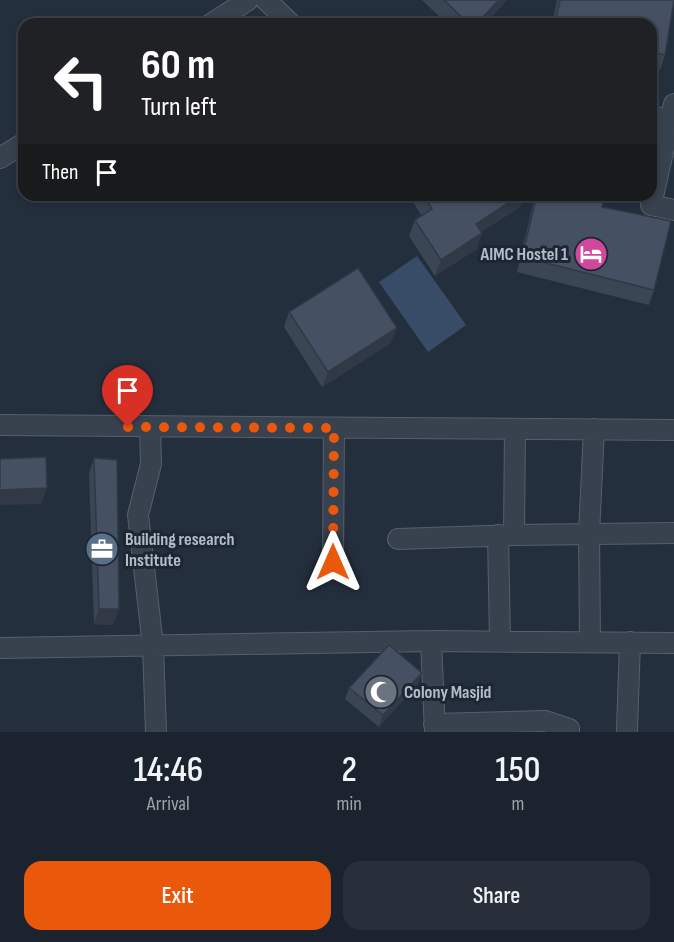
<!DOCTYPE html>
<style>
:root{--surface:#1b232e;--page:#282f3a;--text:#f1f3f6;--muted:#a0a4aa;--line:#39404a;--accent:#ea580c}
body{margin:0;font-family:"Sofia Sans Condensed",sans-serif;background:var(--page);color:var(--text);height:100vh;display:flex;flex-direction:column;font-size:22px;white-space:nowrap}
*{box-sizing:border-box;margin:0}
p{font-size:20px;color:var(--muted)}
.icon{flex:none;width:33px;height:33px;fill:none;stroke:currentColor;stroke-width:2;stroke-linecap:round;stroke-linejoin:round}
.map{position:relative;height:732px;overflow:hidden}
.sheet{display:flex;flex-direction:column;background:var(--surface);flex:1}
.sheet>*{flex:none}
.banner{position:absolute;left:18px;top:18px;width:639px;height:183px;border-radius:18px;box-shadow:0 3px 9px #0003,0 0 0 2px var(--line);background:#202124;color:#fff;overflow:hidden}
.pin{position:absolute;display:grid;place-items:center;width:51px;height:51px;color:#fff;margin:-62px -26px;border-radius:50% 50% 50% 0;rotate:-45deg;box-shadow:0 0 6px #0007}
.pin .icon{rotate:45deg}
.me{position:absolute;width:66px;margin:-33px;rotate:0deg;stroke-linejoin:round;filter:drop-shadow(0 0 4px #0008)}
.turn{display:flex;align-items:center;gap:21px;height:126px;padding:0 24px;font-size:27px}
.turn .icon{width:78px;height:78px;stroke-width:2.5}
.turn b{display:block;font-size:42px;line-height:51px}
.then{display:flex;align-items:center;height:57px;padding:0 24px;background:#0003;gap:12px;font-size:22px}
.eta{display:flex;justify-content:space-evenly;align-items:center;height:102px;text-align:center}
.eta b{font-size:36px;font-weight:600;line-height:42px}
.action{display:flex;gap:12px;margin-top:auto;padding:12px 24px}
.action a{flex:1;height:69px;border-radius:18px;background:var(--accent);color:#fff;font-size:24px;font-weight:600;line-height:69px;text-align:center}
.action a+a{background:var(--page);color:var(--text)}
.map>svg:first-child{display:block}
</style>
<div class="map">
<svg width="674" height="732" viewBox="0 0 674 732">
<rect width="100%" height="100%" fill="#242f3e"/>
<path fill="#394c67" d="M417 256 466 325 428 352 379 282Z"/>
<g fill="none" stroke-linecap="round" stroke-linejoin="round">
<defs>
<path id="minor" d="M266 0 291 24
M211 24 248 0
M674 104 651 205 674 210
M651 116 670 120
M0 158 24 143
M0 425 674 430
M150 427 151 464 138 515 153 646 156 732
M498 535 500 641
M514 535 515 429
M398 539 514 535 674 533
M333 562 334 428
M431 641 435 732
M590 641 589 534 594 429
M0 648 431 641 674 643
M434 724 545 721 569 729V732
M627 729 630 642"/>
</defs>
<use href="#minor" stroke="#565f6c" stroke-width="22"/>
<use href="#minor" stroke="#38414e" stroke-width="20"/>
</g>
<path fill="#3b4654" d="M422 0H507L485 24H447Z
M557 0H674L665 55 660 70 651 69V24H552Z
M408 195H524L520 207 481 232 477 249 435 276 409 236 415 220 422 216Z
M535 195H605L602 207 654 290 649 305 517 272Z
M289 312 391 343 322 387 284 327Z
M94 458 119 609 113 625 94 624 89 473Z
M418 684 379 727 345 699 349 688Z"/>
<path fill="#303945" d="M499 0H507L485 24H476Z
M520 195H524L520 207 471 239 476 224Z
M482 233 477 249 435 276 441 260Z
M397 328 391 343 322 387 328 372Z
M47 488 41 504 0 505V490Z
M99 609H119L113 625 94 624Z
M422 673 418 684 379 727 383 715Z"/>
<path fill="#455162" stroke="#303945" stroke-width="1.5" d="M444 0H499L476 24H469Z
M560 0H674L665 55 651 52V24H555Z
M423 195H520L476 224 482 233 441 260 415 220 432 209Z
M537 195H605L602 207 671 221 654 290 522 257Z
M358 268 397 328 328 372 289 312Z
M46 457 47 488 0 490V459Z
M94 458 117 460 119 609H99Z
M389 645 422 673 383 715 349 688Z"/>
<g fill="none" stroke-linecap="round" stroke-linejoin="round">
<path stroke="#ea580c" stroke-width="10" stroke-dasharray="0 18" d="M128 427 334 428 333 562"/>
</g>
<defs>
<symbol id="hotel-disc" viewBox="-11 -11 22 22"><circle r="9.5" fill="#d1479c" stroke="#1d2633"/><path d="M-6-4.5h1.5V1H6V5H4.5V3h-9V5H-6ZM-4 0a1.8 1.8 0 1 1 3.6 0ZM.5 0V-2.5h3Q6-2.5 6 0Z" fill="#fff"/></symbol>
<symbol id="office-disc" viewBox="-11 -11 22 22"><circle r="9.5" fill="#5c6f8a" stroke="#1d2633"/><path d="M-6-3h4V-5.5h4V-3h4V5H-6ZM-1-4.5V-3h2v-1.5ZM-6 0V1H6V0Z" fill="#fff"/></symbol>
<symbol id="mosque-disc" viewBox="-11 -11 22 22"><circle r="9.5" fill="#6b7280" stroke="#1d2633"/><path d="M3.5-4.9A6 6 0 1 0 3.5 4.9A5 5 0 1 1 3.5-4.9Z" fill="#fff"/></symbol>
</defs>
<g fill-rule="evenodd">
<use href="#hotel-disc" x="572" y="235" width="38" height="38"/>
<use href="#office-disc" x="83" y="530" width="38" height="38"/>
<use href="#mosque-disc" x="362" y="673" width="38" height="38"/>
</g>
<g text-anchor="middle" stroke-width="6" stroke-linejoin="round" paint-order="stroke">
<g font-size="18" font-weight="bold" fill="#b4bcc9" stroke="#1d2633" text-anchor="start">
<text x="568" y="260" text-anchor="end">AIMC Hostel 1</text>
<text x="125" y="545">Building research<tspan x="125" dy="21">Institute</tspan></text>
<text x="404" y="698">Colony Masjid</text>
</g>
</g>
</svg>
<div class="pin" style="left:128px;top:427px;background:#d93025"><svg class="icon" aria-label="arrive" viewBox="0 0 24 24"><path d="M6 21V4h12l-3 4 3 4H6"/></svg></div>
<svg class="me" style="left:333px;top:562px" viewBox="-20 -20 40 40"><path d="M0-17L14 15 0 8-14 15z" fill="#ea580c" stroke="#fff" stroke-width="4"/></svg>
<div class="banner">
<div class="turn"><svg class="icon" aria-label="left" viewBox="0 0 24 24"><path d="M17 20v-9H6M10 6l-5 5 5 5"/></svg><div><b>60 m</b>Turn left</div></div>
<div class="then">Then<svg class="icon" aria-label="arrive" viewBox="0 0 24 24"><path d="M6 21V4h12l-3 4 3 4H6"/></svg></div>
</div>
</div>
<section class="sheet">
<div class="eta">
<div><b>14:46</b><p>Arrival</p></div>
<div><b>2</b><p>min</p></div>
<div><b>150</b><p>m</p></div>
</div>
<div class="action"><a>Exit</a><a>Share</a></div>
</section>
